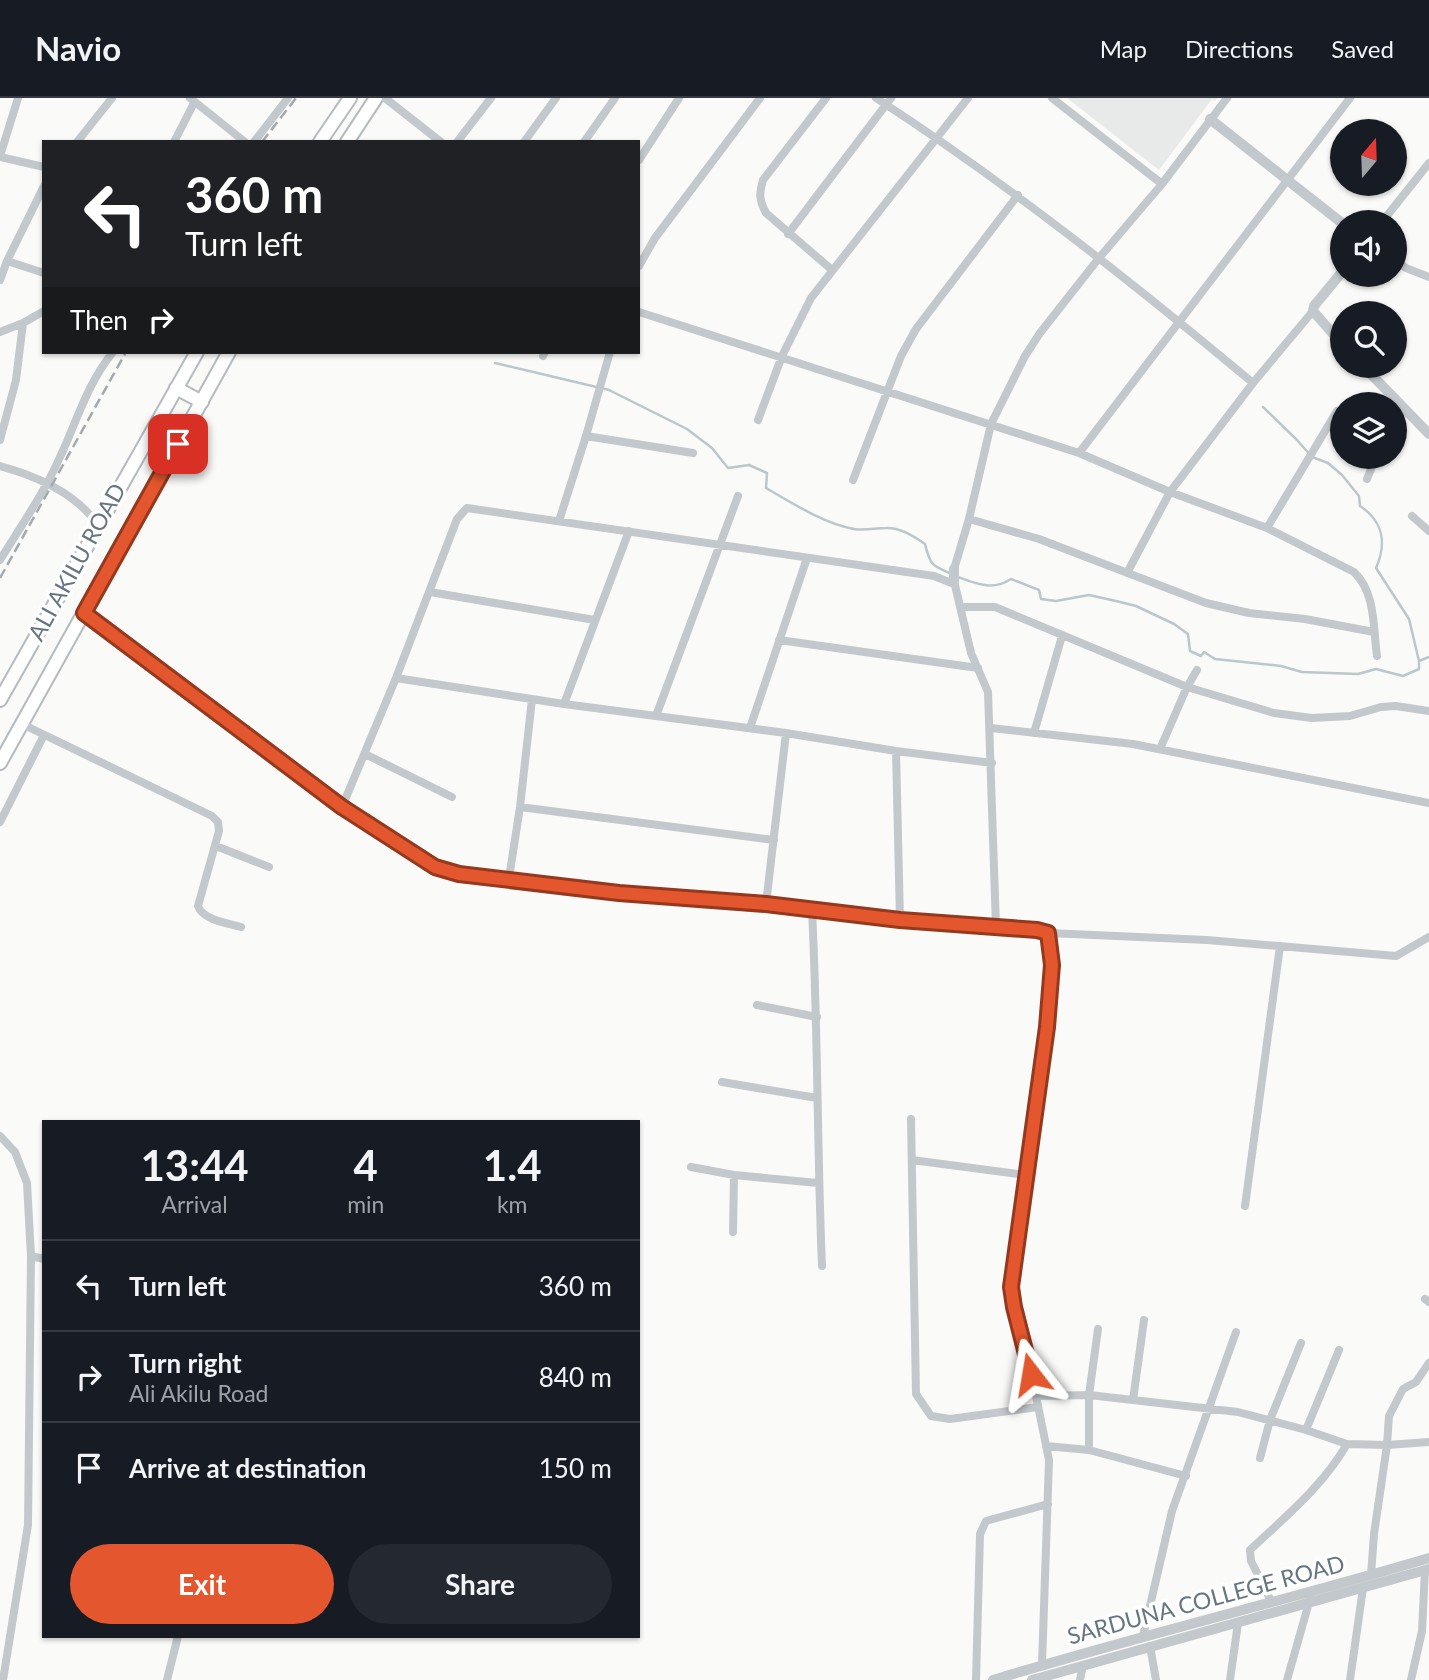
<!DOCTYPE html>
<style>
:root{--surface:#171b24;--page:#242831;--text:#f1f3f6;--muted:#9ea1a6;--line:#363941;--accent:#e4572e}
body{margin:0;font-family:Lato,sans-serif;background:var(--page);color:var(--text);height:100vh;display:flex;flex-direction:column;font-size:26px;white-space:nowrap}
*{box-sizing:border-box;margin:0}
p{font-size:23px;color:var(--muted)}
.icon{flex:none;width:38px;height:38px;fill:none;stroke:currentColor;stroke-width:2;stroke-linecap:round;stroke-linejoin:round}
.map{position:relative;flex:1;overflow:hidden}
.side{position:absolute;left:42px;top:1022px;width:598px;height:518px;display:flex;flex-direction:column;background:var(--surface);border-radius:0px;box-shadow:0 2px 5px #0004}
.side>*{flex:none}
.guide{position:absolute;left:42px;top:42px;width:598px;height:214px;border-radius:0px;box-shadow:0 2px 5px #0004;background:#202124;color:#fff;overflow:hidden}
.needle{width:46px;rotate:19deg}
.controls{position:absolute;left:1330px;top:21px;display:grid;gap:14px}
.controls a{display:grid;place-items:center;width:77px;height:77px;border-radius:50%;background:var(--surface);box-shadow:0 2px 5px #0004;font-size:35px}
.pin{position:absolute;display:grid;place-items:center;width:60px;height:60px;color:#fff;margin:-30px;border-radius:14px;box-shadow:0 4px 10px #0006}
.me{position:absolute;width:77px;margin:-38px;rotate:346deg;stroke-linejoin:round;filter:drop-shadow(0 0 5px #0008)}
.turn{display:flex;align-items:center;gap:24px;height:147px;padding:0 28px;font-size:32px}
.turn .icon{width:91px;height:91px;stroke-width:2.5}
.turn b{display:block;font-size:49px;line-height:60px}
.then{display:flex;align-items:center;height:66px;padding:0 28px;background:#0003;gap:14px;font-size:26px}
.eta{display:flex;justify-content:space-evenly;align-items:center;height:119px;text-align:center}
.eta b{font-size:42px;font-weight:700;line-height:49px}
.primary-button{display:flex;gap:14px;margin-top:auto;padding:14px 28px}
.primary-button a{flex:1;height:80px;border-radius:42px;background:var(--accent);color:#fff;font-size:28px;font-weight:700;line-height:80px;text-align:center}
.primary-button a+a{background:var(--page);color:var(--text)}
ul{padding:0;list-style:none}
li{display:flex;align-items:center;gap:21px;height:91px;padding:0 28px;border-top:2px solid var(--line)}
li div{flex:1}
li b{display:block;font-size:26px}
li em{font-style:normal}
header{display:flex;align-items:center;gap:42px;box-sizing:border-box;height:98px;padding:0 35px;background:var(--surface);border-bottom:2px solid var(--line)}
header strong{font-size:33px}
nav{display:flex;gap:38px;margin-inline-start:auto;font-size:24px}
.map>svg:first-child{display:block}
</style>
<header>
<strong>Navio</strong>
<nav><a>Map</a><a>Directions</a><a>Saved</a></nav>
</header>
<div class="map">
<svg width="1429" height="1582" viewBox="0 0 1429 1582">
<rect width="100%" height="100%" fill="#fafaf8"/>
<path fill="#e8e9e9" d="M1067 0H1218L1215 3 1212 1 1159 72Z"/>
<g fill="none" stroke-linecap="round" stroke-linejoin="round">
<path stroke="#bbc7cb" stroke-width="2.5" d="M495 265 609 292 687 331 712 350 728 370 749 367 767 375 766 390C792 405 823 425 854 431 865 433 875 430 886 430 900 429 914 438 925 446 930 467 932 468 952 476
M1263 309 1297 342 1312 359 1328 365 1342 377 1359 398 1360 408C1383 423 1387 445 1376 470L1409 521 1419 563 1429 559
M958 479C977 486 993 493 1011 481L1039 492 1041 501 1056 503 1089 497 1116 503 1136 508 1174 526 1188 536 1190 553 1201 558 1204 554 1215 561 1281 568 1302 574 1358 576 1376 571 1403 578 1419 571V563"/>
<defs>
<path id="primary" d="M320 44 350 0
M347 44 376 0
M176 290 202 304
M0 602 197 254
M0 665 229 254"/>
</defs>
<use href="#primary" stroke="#b5babe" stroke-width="16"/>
<path stroke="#c3c8cc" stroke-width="8" d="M190 0 245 44
M385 0 441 44
M826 0 763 82C759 96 759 102 766 115L832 172
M876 0C1008 86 1132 184 1253 285
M1052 0 1162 86
M77 44 112 0
M174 44 194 5
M254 44 288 0
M457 44 491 0
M524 44 556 0
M584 44 615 0
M0 58 18 0
M0 59 44 69
M639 62 679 0
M1382 124 1429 65
M788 136 891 0
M1395 162 1406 170 1429 179
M7 163 44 175
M639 168 655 140 760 0
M0 182 7 163 44 88
M639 214 1079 355 1170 394 1267 430 1354 474C1376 495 1373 530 1377 558
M0 234 23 225 44 213
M543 258 545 254
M1395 321 1402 309
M758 322 782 258 811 200 968 0
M586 338 693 355
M0 342 16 282 23 225
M1079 355 1350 0
M0 368C37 378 76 395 98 427
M1367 381 1376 359
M853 382 901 258 916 231 1018 97
M1412 418 1429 433
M969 421 1039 441 1206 505 1249 515 1305 521 1374 534
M559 423 586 338 610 254
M1267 430 1337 313
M0 462C21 428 44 395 60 359 77 323 87 286 113 254
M954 471 969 421 991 326 1025 258 1040 235 1099 160 1162 86 1227 0
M1127 475 1170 394 1253 285 1313 213
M954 483 971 555 988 594 996 829
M430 494 595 522
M960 509H995L1187 589 1274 615 1312 620 1350 618 1381 609 1396 608 1429 613
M84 515 342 709 435 769 459 776 667 799 766 806 900 822 1037 832 1048 835 1207 842 1396 858 1429 839
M779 542 978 570
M396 580 564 606 786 635 896 653 992 665
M564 606 629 433
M656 618 738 398
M22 626 212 718 218 724 219 733 198 808C203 822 227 825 241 829
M750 630 807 460
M991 630 1133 646 1429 705
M1034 635 1062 538
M1160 651 1187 589 1197 572
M896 653 900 822
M365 656 452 699
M342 709 396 580 457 421 467 410 934 478 954 486
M520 709 774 742
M0 724 44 637
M216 748 269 769
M509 780 520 709 532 601
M766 806 786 635
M812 812C818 931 817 1050 822 1168
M757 907 817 919
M722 984 817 1000
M911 1021 916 1296 931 1318 950 1321 1038 1309
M0 1038 15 1054 27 1085 31 1158 28 1427 3 1582
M912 1062 1026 1077
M691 1069 734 1077 818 1085
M1245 1108 1280 848
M733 1134 734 1077
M31 1158 44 1161
M1425 1201 1429 1204
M1036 1298 1089 1297 1238 1314 1306 1332 1347 1346 1387 1347 1429 1344
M1133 1302 1144 1222
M1306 1332 1339 1252
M1046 1348 1089 1352 1186 1378
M1089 1352V1297L1098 1231
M1260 1360 1270 1322 1301 1245
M1371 1477 1374 1436 1387 1347 1389 1318 1403 1291 1416 1284 1429 1265
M1272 1505 1251 1463 1250 1452C1285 1419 1323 1388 1347 1346
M1143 1538 1172 1413 1236 1234
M1150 1548 1156 1582
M1042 1567 1049 1362 1036 1298 1014 1209 1011 1189 1047 929 1052 867 1048 835
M167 1582 178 1538
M976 1582 980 1436 986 1423 1048 1406
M1080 1582 1083 1567
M1230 1582 1238 1525
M1287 1582 1310 1501
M1350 1582 1363 1490
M1411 1582 1422 1533 1425 1472"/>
<path stroke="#c3c8cc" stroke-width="10" d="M1210 21 1342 125
M1342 174 1314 208 1313 213 1342 246
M1363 268 1429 336
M954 483V471
M993 1582C1137 1538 1284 1503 1429 1460
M1032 1582 1429 1471"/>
<use href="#primary" stroke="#fff" stroke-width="12"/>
<path stroke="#a2aab0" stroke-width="2.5" stroke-dasharray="10 5" stroke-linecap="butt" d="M262 44 296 0
M0 480 126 254"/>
</g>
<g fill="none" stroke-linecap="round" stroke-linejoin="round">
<defs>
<path id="route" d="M178 346 84 515 342 709 435 769 459 776 619 795 766 806 900 822 1037 832 1048 835 1052 867 1047 929 1011 1189 1014 1209 1031 1276"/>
</defs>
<use href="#route" stroke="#94391e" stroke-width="18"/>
<use href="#route" stroke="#e4572e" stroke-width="12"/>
</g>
<g text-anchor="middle" stroke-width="7" stroke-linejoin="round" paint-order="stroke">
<g font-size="23" fill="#657683" stroke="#fff">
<text transform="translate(77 464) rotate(-61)" y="8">ALI AKILU ROAD</text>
<text transform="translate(1206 1502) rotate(-15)" y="8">SARDUNA COLLEGE ROAD</text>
</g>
</g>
</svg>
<div class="controls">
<a><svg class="needle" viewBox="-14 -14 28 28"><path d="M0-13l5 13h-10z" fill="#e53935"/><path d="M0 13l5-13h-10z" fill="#9ea1a6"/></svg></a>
<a><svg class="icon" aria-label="sound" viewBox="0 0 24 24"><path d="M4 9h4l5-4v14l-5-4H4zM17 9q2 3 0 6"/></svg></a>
<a><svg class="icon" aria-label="search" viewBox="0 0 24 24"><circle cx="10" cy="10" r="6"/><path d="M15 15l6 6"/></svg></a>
<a><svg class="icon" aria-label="layers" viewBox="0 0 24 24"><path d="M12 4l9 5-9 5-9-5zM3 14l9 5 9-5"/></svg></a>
</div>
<div class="pin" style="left:178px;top:346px;background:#d93025"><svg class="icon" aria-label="arrive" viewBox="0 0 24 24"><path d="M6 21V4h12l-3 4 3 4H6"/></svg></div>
<svg class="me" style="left:1031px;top:1276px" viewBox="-20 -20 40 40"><path d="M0-17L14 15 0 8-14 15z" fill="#e4572e" stroke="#fff" stroke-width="4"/></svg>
<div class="guide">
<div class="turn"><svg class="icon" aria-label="left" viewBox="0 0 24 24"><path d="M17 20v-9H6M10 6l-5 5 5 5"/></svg><div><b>360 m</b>Turn left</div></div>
<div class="then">Then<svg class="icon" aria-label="right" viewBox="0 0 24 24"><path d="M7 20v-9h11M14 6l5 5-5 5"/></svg></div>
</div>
<section class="side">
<div class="eta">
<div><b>13:44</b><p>Arrival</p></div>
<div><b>4</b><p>min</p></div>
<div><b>1.4</b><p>km</p></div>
</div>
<ul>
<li><svg class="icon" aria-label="left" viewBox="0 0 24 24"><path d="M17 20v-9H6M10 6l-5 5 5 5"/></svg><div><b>Turn left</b></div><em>360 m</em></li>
<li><svg class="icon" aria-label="right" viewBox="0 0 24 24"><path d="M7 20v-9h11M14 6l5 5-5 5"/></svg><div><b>Turn right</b><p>Ali Akilu Road</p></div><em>840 m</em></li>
<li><svg class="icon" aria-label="arrive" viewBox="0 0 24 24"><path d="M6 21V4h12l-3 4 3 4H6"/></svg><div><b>Arrive at destination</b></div><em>150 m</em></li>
</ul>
<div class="primary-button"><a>Exit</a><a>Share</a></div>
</section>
</div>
